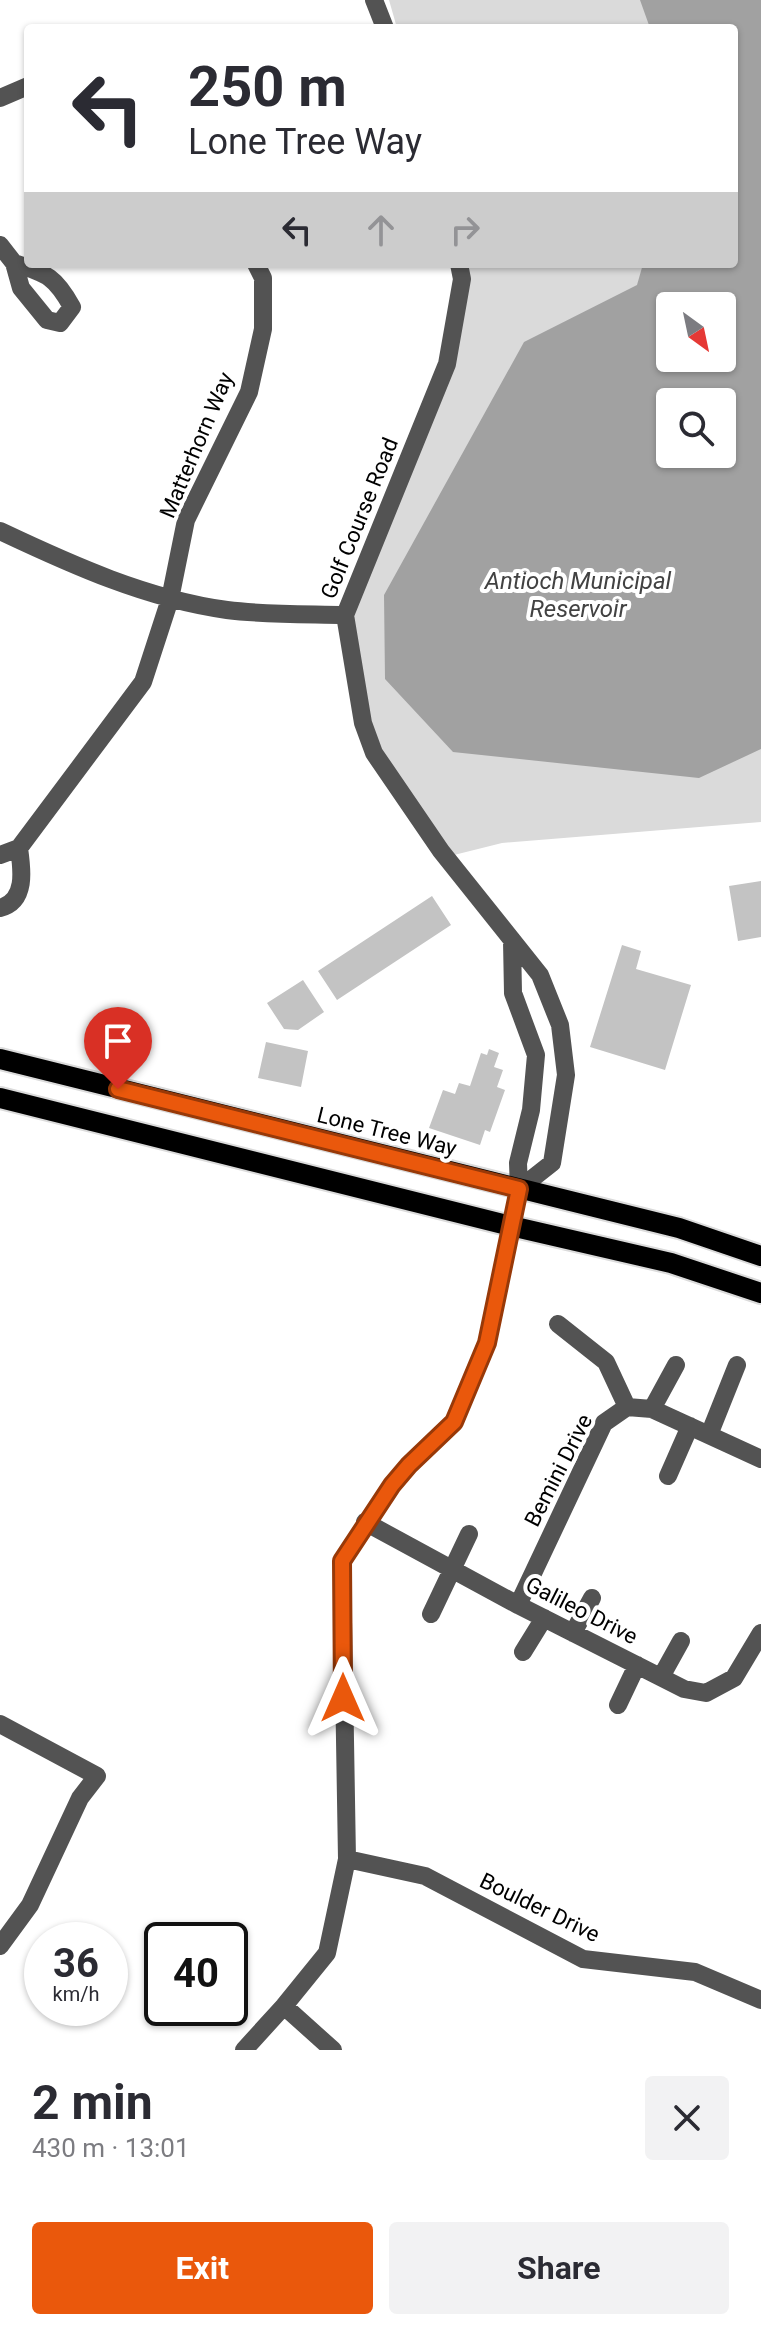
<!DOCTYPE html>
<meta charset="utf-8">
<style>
:root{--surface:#fff;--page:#f2f2f3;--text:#2b2b33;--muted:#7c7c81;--accent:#ea580c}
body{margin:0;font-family:Roboto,sans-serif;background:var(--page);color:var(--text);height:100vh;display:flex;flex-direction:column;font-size:30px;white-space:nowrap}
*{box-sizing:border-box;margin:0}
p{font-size:26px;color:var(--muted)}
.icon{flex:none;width:44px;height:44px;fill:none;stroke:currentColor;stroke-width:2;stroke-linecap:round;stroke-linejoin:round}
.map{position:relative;height:2050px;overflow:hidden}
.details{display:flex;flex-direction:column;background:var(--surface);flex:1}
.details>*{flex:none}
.banner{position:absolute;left:24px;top:24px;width:714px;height:244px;border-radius:8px;box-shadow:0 2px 6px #0004;background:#fff;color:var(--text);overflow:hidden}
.needle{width:52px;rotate:147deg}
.buttons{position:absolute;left:656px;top:292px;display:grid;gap:16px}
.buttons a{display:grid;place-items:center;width:80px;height:80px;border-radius:8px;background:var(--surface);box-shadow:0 2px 6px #0004;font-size:40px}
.speed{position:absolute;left:24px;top:1922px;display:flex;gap:16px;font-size:40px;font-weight:700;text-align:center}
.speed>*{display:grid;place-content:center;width:104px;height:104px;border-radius:50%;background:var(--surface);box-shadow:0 2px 6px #0004;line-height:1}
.speed small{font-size:20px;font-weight:400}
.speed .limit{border:4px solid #111;border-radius:12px;background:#fff;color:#111}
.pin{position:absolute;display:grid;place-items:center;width:68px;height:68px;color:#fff;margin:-82px -34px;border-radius:50% 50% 50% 0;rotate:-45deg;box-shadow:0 0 8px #0007}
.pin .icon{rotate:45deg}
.me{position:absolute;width:88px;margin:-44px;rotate:0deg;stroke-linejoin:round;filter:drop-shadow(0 0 6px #0008)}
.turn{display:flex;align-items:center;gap:28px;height:168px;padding:0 32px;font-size:36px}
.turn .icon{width:104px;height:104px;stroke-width:2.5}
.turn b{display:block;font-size:56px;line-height:68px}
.lanes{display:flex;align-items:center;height:76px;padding:0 32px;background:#0003;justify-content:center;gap:40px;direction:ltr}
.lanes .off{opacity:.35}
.round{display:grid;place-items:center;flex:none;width:84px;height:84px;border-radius:8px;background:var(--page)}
.summary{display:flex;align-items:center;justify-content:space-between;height:136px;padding:0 32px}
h1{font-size:48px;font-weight:700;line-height:60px}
.cta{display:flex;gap:16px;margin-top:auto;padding:16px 32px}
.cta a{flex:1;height:92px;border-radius:8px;background:var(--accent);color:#fff;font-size:32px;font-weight:700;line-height:92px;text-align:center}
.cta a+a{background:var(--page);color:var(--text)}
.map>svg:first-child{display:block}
</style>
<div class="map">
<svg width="761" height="2050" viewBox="0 0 761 2050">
<rect width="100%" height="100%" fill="#fff"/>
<path fill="#dadada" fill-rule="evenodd" d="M389 0H761V822L502 843 446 857 374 753 345 615 447 364 459 264H734V28H397ZM670 306H722V358H670ZM670 402H722V454H670Z"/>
<path fill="#a1a1a1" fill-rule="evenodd" d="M640 0H761V749L699 778 453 752 385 679 384 595 524 342 637 285 643 264H734V28H650ZM670 306H722V358H670ZM670 402H722V454H670Z"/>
<path fill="#c3c3c3" d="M761 881V937L738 941 729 886Z
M432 896 451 925 337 1000 318 971Z
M622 945 641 951 636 969 691 985 665 1070 590 1047Z
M303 980 324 1012 298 1030 284 1029 267 1003Z
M266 1042 308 1051 301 1087 258 1078Z
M489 1049 499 1053 494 1067 503 1070 497 1087 505 1090 490 1132 485 1130 480 1145 429 1128 443 1090 455 1094 459 1083 470 1086 481 1053 487 1055Z"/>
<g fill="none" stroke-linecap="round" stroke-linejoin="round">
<defs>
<path id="major" d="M0 1059 679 1228 761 1256
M0 1098 511 1226 671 1263 761 1293"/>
</defs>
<use href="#major" stroke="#dbdbdb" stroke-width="24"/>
<path stroke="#535353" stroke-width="18" d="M374 0 385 28
M0 98 28 86
M0 245 14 263 21 288 47 320 60 323 72 307C55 276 47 274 14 263
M459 264 462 279 447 364 345 615 363 723 374 753 441 851 540 975 560 1025 566 1075 552 1163 519 1189
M0 531C72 565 147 599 227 610 265 615 306 614 345 615
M0 855 19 848 143 682 170 599 186 520 249 392 263 329V278L256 264
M0 908C27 901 22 869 19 848
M558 1324 606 1362 627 1407
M652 1409 676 1365
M709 1435 737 1365
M668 1476 690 1426
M365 1522 518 1605 684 1689 706 1693 734 1678 761 1633
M518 1605 604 1423 627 1407 652 1409 761 1459
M431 1614 469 1534
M573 1633 592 1598
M523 1652 544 1618
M661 1677 681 1641
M618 1705 637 1665
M0 1724 97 1776 80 1798 30 1905 0 1946
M347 1859 425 1876 583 1959 695 1972 761 2000
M284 2006 333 2050
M244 2050 284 2006 327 1953 347 1859 342 1561 392 1485 409 1465 454 1422 487 1343 519 1189 518 1163 531 1110 536 1055 513 993 512 941"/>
<use href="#major" stroke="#000" stroke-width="20"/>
</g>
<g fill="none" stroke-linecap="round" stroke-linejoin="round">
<defs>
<path id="route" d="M118 1089 519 1189 487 1343 454 1422 409 1465 392 1485 342 1561 343 1698"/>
</defs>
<use href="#route" stroke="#983908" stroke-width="20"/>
<use href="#route" stroke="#ea580c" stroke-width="14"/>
</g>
<g text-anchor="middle" stroke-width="8" stroke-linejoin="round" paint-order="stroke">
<g font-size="22" fill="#000" stroke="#fff">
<text transform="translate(196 445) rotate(-67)" y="8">Matterhorn Way</text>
<text transform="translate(359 518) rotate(-68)" y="8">Golf Course Road</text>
<text transform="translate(387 1131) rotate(14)" y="8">Lone Tree Way</text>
<text transform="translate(558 1470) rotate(-63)" y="8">Bemini Drive</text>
<text transform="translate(582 1610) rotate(27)" y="8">Galileo Drive</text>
<text transform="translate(540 1907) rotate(26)" y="8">Boulder Drive</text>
</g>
<g font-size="24" font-style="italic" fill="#424242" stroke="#fff">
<text x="578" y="589">Antioch Municipal<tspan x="578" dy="28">Reservoir</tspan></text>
</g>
</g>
</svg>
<div class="buttons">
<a><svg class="needle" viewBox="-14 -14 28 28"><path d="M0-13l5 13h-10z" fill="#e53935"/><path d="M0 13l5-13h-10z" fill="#7c7c81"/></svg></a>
<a><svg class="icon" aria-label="search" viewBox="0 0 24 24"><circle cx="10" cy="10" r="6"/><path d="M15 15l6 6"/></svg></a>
</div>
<div class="speed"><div>36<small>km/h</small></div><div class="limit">40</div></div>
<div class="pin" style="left:118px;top:1089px;background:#d93025"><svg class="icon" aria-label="arrive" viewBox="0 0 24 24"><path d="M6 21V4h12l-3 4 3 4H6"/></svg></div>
<svg class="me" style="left:343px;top:1698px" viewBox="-20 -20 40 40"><path d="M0-17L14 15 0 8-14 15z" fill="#ea580c" stroke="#fff" stroke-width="4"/></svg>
<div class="banner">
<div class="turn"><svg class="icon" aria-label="left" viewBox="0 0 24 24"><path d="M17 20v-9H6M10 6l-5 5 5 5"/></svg><div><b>250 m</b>Lone Tree Way</div></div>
<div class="lanes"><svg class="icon" aria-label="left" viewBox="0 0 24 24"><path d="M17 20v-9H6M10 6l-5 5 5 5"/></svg><svg class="icon off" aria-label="ahead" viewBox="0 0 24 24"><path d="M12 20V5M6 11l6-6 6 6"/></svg><svg class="icon off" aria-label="right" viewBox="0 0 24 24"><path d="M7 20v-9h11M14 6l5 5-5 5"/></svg></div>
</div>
</div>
<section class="details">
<div class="summary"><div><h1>2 min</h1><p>430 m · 13:01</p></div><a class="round"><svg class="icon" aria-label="close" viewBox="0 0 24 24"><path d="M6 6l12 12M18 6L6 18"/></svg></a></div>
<div class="cta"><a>Exit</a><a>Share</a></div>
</section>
